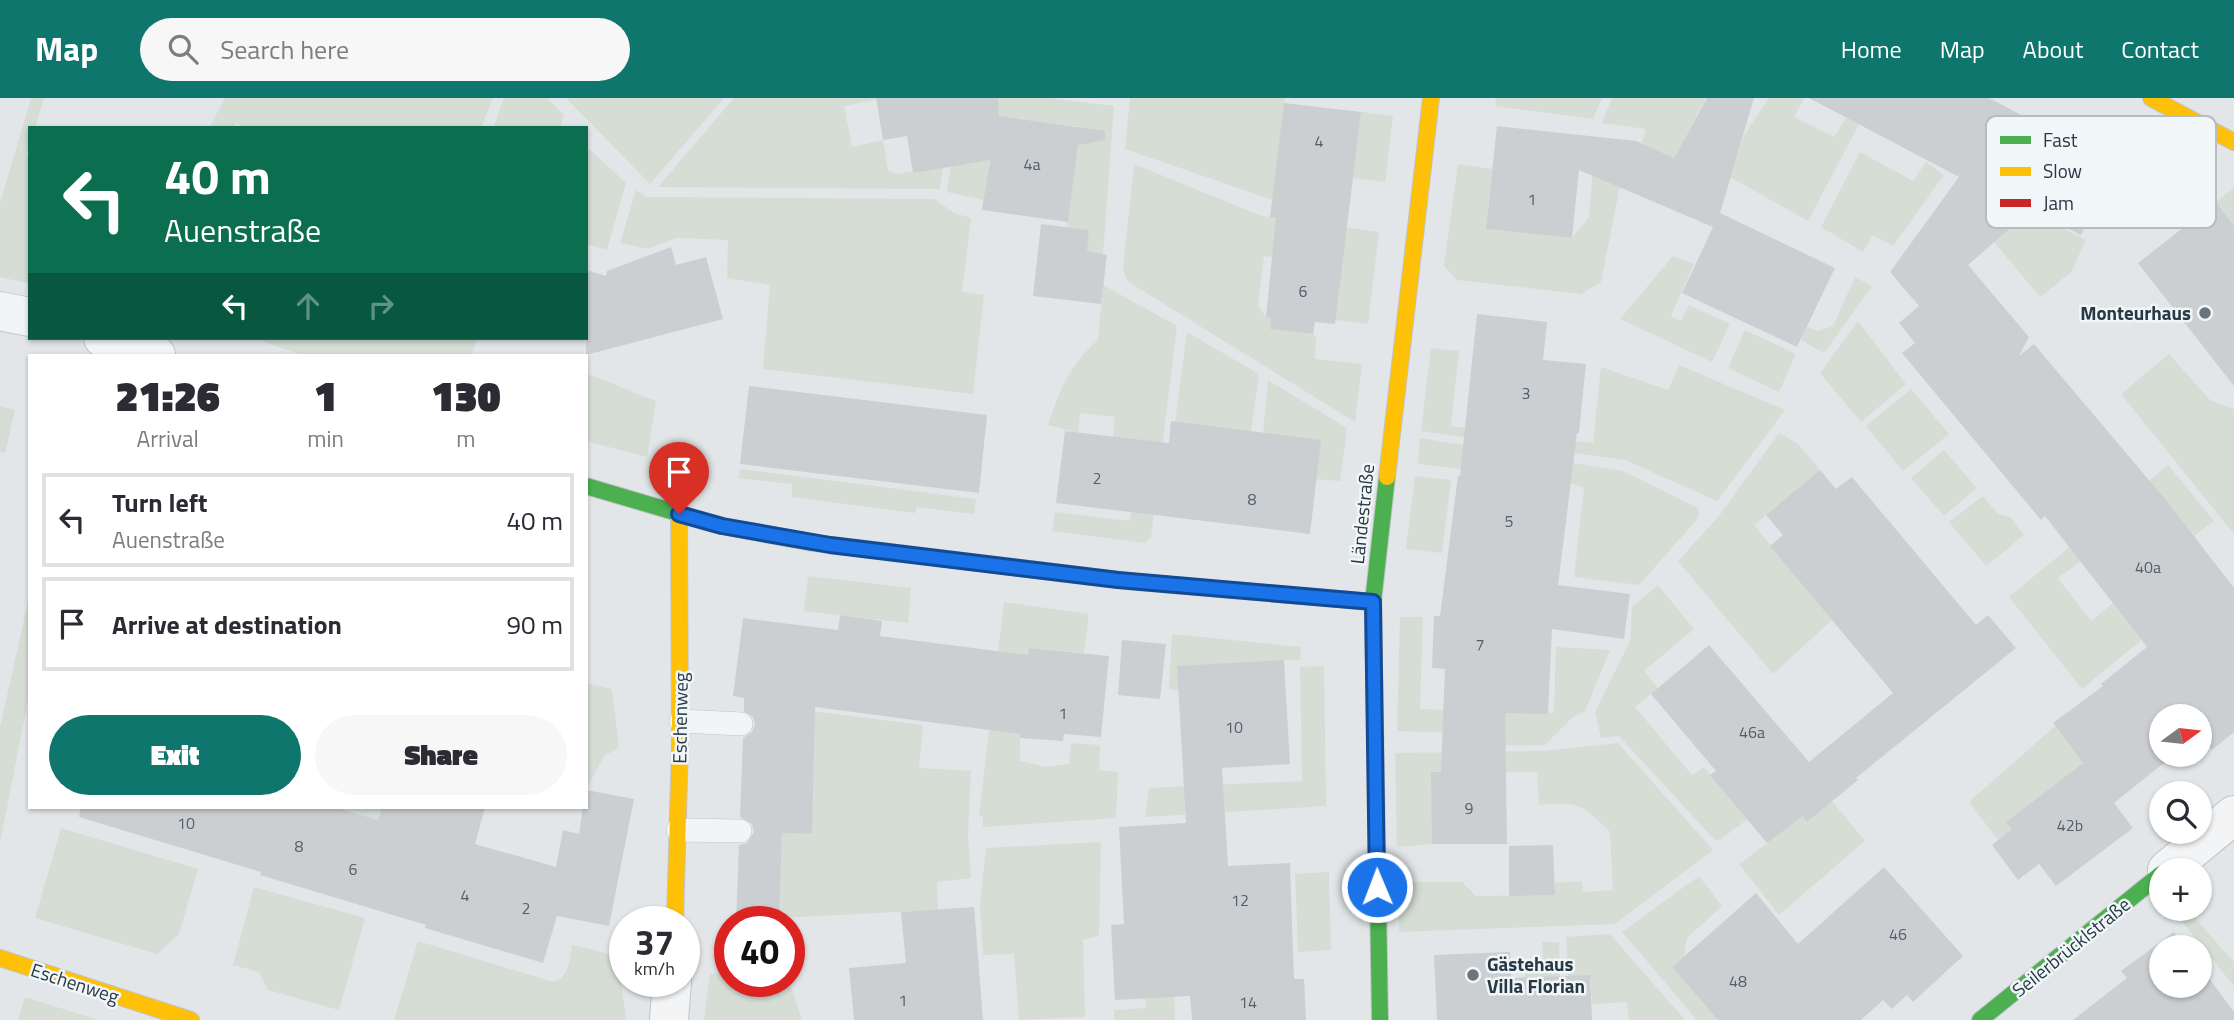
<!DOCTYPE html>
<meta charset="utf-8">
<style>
:root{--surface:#fff;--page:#f7f7f7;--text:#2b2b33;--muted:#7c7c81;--line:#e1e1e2;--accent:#0f766e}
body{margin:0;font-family:"Titillium Web",sans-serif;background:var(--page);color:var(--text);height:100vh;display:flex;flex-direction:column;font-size:26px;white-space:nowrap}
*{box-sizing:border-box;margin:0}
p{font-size:23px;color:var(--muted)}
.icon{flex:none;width:38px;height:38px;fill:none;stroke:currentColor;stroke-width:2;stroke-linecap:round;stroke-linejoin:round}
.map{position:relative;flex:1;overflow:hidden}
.details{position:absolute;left:28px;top:256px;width:560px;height:455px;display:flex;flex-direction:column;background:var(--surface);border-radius:0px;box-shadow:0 2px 5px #0004}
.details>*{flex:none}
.guide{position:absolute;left:28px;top:28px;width:560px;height:214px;border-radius:0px;box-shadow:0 2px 5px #0004;background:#0b6e4f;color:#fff;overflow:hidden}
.needle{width:46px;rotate:75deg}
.controls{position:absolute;left:2149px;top:606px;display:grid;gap:14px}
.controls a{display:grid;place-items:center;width:63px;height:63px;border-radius:50%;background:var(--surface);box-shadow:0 2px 5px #0004;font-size:35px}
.speed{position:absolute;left:609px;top:808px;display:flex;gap:14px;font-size:35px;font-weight:700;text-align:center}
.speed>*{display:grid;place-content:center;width:91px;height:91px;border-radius:50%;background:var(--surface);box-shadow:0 2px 5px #0004;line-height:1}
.speed small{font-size:18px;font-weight:400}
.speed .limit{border:10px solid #d22;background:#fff;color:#111}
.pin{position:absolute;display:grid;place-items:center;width:60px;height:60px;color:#fff;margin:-72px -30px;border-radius:50% 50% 50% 0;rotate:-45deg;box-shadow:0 0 7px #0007}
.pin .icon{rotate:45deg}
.me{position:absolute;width:77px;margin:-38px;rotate:359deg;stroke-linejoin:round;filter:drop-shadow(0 0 5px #0008)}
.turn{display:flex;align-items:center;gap:24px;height:147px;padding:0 21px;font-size:32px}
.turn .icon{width:91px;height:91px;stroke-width:2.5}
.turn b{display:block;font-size:49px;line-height:60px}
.lanes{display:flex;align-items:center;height:66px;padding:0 21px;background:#0003;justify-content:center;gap:35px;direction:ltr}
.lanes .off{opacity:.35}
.eta{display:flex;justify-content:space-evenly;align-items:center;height:119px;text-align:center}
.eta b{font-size:42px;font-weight:800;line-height:49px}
.action{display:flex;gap:14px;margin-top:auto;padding:14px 21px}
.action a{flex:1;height:80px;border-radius:42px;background:var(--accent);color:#fff;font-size:28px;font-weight:800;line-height:80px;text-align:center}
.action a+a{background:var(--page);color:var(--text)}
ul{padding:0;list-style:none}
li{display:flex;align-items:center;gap:21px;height:94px;margin:0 14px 10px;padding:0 7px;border:4px solid var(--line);border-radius:0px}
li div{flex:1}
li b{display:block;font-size:26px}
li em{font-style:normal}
header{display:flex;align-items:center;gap:42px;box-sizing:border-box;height:98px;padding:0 35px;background:var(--accent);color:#fff}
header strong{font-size:33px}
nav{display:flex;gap:38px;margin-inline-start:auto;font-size:24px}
.search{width:490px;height:63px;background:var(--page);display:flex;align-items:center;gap:18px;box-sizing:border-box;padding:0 24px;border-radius:38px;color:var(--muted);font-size:26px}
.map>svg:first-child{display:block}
</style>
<header>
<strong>Map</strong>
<div class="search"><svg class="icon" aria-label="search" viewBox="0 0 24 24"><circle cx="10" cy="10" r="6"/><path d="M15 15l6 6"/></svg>Search here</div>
<nav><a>Home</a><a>Map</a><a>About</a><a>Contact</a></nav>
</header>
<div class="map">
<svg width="2234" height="922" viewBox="0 0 2234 922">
<rect width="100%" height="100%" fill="#e3e6e9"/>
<path fill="#d5ddd4" d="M31 0H44L35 30H30V45L26 58 30 60V186L0 179V105Z
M225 0H493L481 30H245L236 25 233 30H209Z
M504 0H547L564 17 560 30H493Z
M566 0H724L650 86Z
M734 0H884L844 8 852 49 883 42 888 72 896 76 943 69 940 91 658 89Z
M932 0H1048L1114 8 1103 157 1086 155 1089 132 1067 129 1080 29 995 18 984 102 947 94 952 60Z
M1130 0H1285L1273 102 1125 51Z
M1496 0H1602L1593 21 1495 8Z
M1612 0H1706L1674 60 1641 46 1646 31 1602 25Z
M1769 0H1804L1794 19 1834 39 1846 20 1859 26 1808 123 1730 79 1744 37Z
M1361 14 1393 18 1385 84 1353 80Z
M586 48 626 85 607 152 586 146Z
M1860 54 1913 83 1926 64 1944 77 1893 148 1873 137 1863 154 1821 129Z
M1134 66 1262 118 1379 134 1368 226 1335 222 1272 159 1264 158 1258 208 1266 219 1271 220 1270 231 1313 236 1316 239 1315 261 1362 266 1355 324 1127 183 1123 170Z
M1458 66 1492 71 1486 131 1572 140 1589 119 1593 69 1623 73 1601 184 1581 196 1457 182 1444 168Z
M1983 89 2086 142 2071 174 2040 199 1969 114Z
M2234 90V128L2216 104Z
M636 92 646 99 934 101 954 115 971 120 962 194 984 197 973 296 763 271 770 187 727 180 728 142 676 140 648 151 620 145Z
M1673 158 1694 166 1671 218 1681 223 1689 207 1730 226 1712 264 1620 221Z
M1855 179 1872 188 1824 255 1801 242 1807 229 1818 233 1833 228Z
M1103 187 1177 228 1151 440 1145 445 1052 433 1055 414 1130 423 1140 342 1113 339 1115 319 1080 315 1078 335 1048 327C1060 292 1069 267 1098 242Z
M1858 223 1906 286 1861 324 1820 275Z
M1745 232 1796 256 1779 294 1728 270Z
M1187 234 1259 276 1251 334 1175 324Z
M265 240H477L472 257H303L263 244Z
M1431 250 1459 253 1451 328 1593 345 1601 269 1668 292 1679 267 1785 312 1717 403 1625 362 1421 333Z
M2169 256 2210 302 2234 311V436L2121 296Z
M586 276C611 283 632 295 656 303L647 359 586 343Z
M1268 282 1347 330 1340 383 1316 381 1263 335Z
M1911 291 1949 336 1903 373 1866 328Z
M0 308 15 312 5 355 0 354Z
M1779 335 1797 345 1820 372 1754 427 1832 522 1773 576 1678 463 1719 418Z
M1420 340 1623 373 1698 410 1699 419 1639 487 1574 479 1584 390 1563 383 1418 366Z
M1944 352 1977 390 1944 418 1911 380Z
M2168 367 2214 423 2194 438 2170 407 2141 418 2058 480 2091 523 2113 505 2141 542 2082 591 2009 499Z
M740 371 976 401 974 416 917 409 915 415 792 399V386L738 380Z
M1415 378 1451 382 1442 455 1406 451Z
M1983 398 1998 416 2010 419 2024 437 1986 468 1949 424Z
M808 478 911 490 908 525 804 513Z
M1658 487 1694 531 1644 573 1658 590 1635 609 1692 677 1704 669 1730 701 1752 718 1721 741 1715 742 1619 638 1601 640 1595 614 1630 543 1632 509Z
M30 495V592L0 746V629Z
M1004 504 1089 516 1084 555 1029 550 1020 640V663L1045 669 1069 666 1071 645 1100 647 1099 672 1118 674 1116 720 983 729V718H979Z
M1400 519H1423L1420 611 1469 613 1467 635 1397 633Z
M1172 536 1301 549 1300 562H1284L1179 593 1169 591Z
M1556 549 1610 552 1585 613 1572 620 1545 647 1482 648V614L1554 615Z
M1324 568 1326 708 1145 719 1149 690 1302 683 1300 569Z
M586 585 612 591 619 650 604 658 586 692Z
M786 610 923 627 919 670 971 673 968 738 971 780 937 784 938 812 779 820 782 735 812 736Z
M2055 628 2083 665 2007 723 2013 731 1998 742 1969 704Z
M1618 645 1713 752 1615 826 1399 834 1398 784H1462L1476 798 1555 797V785L1582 783 1583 794 1613 792 1610 734C1581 705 1579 704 1539 707L1537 674H1432V746L1397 749 1395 655 1543 653Z
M1788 699 1807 723 1832 703 1865 743 1779 817 1739 766 1770 743Z
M334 709H382L378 722Z
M61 730 198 771 179 836 157 856 35 820Z
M1101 744 1099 838 1083 842 1085 919 1019 922 1014 856 983 857 980 805 986 750Z
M1329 774 1331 852 1298 854 1295 776Z
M1699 778 1722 808 1687 840 1684 858 1672 869 1718 922H1697L1622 834Z
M254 789 365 820 339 912 268 892 259 874 233 867Z
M2171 810H2186L2234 864V888Z
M1610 836 1685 922H1629L1627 904 1592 906 1590 878H1568L1566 839Z
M418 843 553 884C570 879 569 862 572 847L618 858 626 922H394Z
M1542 844H1559L1561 922H1527L1525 865 1543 864Z
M730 874V884L789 883 802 922H704L710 876Z
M1174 878 1175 922H1114V912L1146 910 1145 881Z
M25 899 98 922H18Z"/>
<path fill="#cccfd2" d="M876 0H998L999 18 1105 33V42L1078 47 1068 124 982 112 990 62 913 75 907 38 883 42Z
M1707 0H1754L1720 115 1835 170 1797 249 1682 195 1713 129 1579 72 1572 140 1486 131 1497 28 1636 43 1674 60Z
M1809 0H1989L2117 67 2081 137 2031 112 1968 167 2029 239 2019 258 2034 246 2170 407 2234 490V634L2212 652 2200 637V618H2161V656H2175L2114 705 2133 730 2056 788 2039 766 2018 782 1992 747 2012 731 2006 724 2083 665 2053 625 2103 588 2101 586 2147 549 2045 418 2041 422 1902 255 1915 245 1899 225 1919 208 1890 174 1959 79Z
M1284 5 1361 14 1335 226 1315 224 1313 236 1270 231 1271 220 1266 219 1276 120 1270 119Z
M2216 104 2234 128V288L2138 165Z
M1041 126 1089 132 1087 153 1107 157 1101 206 1033 198Z
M671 149 676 167 706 159 723 221 586 257V172L606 178 607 173Z
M1477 216 1547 224 1543 262 1586 266 1579 335H1577L1558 487 1630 496 1624 541 1552 531 1548 616 1505 615 1507 746H1432L1431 674H1441L1445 571 1432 570 1434 518H1440L1458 378H1460Z
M749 288 987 317 979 395 740 366Z
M1171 323 1321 342 1310 436 1056 405 1065 333 1169 345Z
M1820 372 1836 391 1852 379 1976 527 1988 517 2016 550 1856 680 1858 682 1807 724 1803 718 1767 745 1710 677 1716 673 1651 596 1709 547 1809 664 1893 595 1770 448 1783 437 1766 417Z
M840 517 882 523 880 538 1028 557 1029 550 1109 558 1101 639 1064 636 1063 643 1020 640V636L815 609 812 736 782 735 779 824H736L739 747 747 745 754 734 752 726 740 719 743 640 752 634 755 626 753 619 744 613V600L733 598 743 520 838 532Z
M1122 542 1166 546 1160 601 1118 597Z
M1284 562 1290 666 1222 670 1228 768 1290 765 1294 881H1304L1306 922H1192L1190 898 1115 902 1111 827 1124 826 1119 729 1186 725 1177 568Z
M586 692 634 701 609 828 557 818 543 865 425 830 426 827 260 777 261 774 79 719 81 709H334L378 722 382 709H485L475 746 556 769 563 732 579 736 583 709H586Z
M1553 747 1555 797 1509 798V748Z
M1884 769 1963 858 1913 904 1907 897 1892 911 1883 902 1861 922H1718L1672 869 1756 795 1798 846Z
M974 809 983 922H854L849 870 906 865 901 814Z
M2174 834 2185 849H2161V887H2200V868L2234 914V922H2073L2127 880 2121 873Z
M1510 854 1511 880 1590 877 1592 922H1437L1434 857Z"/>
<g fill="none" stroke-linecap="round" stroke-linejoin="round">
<defs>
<path id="lane" d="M681 623 741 626
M678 732 740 733"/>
<path id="street" d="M0 213 30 219
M103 240 156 257
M2167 772 2234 717
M669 922 672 884"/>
<path id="fast" d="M586 388 722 428 807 444 1137 484 1279 496
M1380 922 1373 504 1387 379
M1980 922 2161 776"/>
<path id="slow" d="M2151 0 2234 44
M1387 379 1431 0
M675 824 680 646 679 416
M0 860 191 922"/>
<path id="jam" d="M1279 496 1373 504"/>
</defs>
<use href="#lane" stroke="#c1c4c7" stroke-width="24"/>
<use href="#street" stroke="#c1c4c7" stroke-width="40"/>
<use href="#fast" stroke="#c1c4c7" stroke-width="18"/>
<use href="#slow" stroke="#c1c4c7" stroke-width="18"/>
<use href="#jam" stroke="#c1c4c7" stroke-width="18"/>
<use href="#lane" stroke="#f3f4f6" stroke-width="23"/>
<use href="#street" stroke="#f3f4f6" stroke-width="38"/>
<use href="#fast" stroke="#4caf50" stroke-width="16"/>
<use href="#slow" stroke="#ffc107" stroke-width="16"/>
<use href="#jam" stroke="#c62828" stroke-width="16"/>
</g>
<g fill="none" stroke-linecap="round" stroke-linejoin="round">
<defs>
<path id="route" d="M679 416 722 428 830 447 1118 482 1373 504 1377 789"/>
</defs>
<use href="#route" stroke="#114b97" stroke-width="18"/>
<use href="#route" stroke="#1a73e8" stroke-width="12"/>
</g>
<g fill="#69757e" stroke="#f1f6f8" stroke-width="2.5">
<circle cx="2205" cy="215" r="7"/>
<circle cx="1473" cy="877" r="7"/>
</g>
<g text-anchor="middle" stroke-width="5" stroke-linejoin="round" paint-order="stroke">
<g font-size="16" fill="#525e69">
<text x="1319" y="49">4</text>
<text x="1032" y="72">4a</text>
<text x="1532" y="107">1</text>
<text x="1303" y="199">6</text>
<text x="1526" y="301">3</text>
<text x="1097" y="386">2</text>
<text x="1252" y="407">8</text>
<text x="1509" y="429">5</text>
<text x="2148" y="475">40a</text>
<text x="1480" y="552">7</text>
<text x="1063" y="621">1</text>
<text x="1234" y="635">10</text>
<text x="1752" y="640">46a</text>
<text x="1469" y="716">9</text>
<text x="186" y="731">10</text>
<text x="2070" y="733">42b</text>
<text x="299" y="754">8</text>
<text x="353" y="777">6</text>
<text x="465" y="803">4</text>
<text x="1240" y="808">12</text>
<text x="526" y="816">2</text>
<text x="1898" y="842">46</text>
<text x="1738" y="889">48</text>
<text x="903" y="908">1</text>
<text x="1248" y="910">14</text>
</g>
<g font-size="19" font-weight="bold" fill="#283845" stroke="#f1f6f8" text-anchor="end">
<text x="2191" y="222">Monteurhaus</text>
<text x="1487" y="873" text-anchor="start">Gästehaus<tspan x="1487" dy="22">Villa Florian</tspan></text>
</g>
<g font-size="19" fill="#283845" stroke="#f1f6f8">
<text transform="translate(1362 416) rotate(-84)" y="7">Ländestraße</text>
<text transform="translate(680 620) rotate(-89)" y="7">Eschenweg</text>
<text transform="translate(2071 849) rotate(-39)" y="7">Seilerbrücklstraße</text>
<text transform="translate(75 885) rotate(18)" y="7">Eschenweg</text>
</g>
</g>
<rect x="1986" y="18" width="230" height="112" rx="10" fill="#f1f6f8" stroke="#b5bdc2" stroke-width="2"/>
<rect x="2000" y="38" width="31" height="8" fill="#4caf50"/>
<rect x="2000" y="69" width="31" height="9" fill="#ffc107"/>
<rect x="2000" y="101" width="31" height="8" fill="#c62828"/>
<g font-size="19" fill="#283845">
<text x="2043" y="49">Fast</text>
<text x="2043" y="80">Slow</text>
<text x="2043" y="112">Jam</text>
</g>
</svg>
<div class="controls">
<a><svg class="needle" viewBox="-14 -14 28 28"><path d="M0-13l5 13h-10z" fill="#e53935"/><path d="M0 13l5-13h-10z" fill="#7c7c81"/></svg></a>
<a><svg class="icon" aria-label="search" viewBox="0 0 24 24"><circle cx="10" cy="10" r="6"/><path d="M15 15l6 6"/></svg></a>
<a>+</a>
<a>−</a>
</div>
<div class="speed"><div>37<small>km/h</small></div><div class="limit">40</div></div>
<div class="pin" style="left:679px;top:416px;background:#d93025"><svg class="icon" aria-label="arrive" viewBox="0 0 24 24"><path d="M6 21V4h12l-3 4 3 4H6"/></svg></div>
<svg class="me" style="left:1377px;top:789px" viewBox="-20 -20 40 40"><circle r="17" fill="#1a73e8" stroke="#fff" stroke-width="3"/><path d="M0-11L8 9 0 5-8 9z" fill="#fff"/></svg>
<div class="guide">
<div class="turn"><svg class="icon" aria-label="left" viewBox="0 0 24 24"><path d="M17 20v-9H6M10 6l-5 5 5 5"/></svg><div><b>40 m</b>Auenstraße</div></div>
<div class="lanes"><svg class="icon" aria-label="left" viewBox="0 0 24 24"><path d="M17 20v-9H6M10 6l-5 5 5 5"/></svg><svg class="icon off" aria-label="ahead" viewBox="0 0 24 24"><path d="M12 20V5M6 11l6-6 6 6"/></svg><svg class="icon off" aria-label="right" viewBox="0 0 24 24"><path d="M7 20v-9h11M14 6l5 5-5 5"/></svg></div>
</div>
<section class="details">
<div class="eta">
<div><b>21:26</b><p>Arrival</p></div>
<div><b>1</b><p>min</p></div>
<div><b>130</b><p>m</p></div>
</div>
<ul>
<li><svg class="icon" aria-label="left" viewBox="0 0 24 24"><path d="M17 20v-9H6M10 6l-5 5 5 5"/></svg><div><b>Turn left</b><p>Auenstraße</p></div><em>40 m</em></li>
<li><svg class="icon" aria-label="arrive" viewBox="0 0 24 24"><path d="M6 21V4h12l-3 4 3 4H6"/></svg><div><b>Arrive at destination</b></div><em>90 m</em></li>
</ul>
<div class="action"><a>Exit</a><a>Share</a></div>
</section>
</div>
